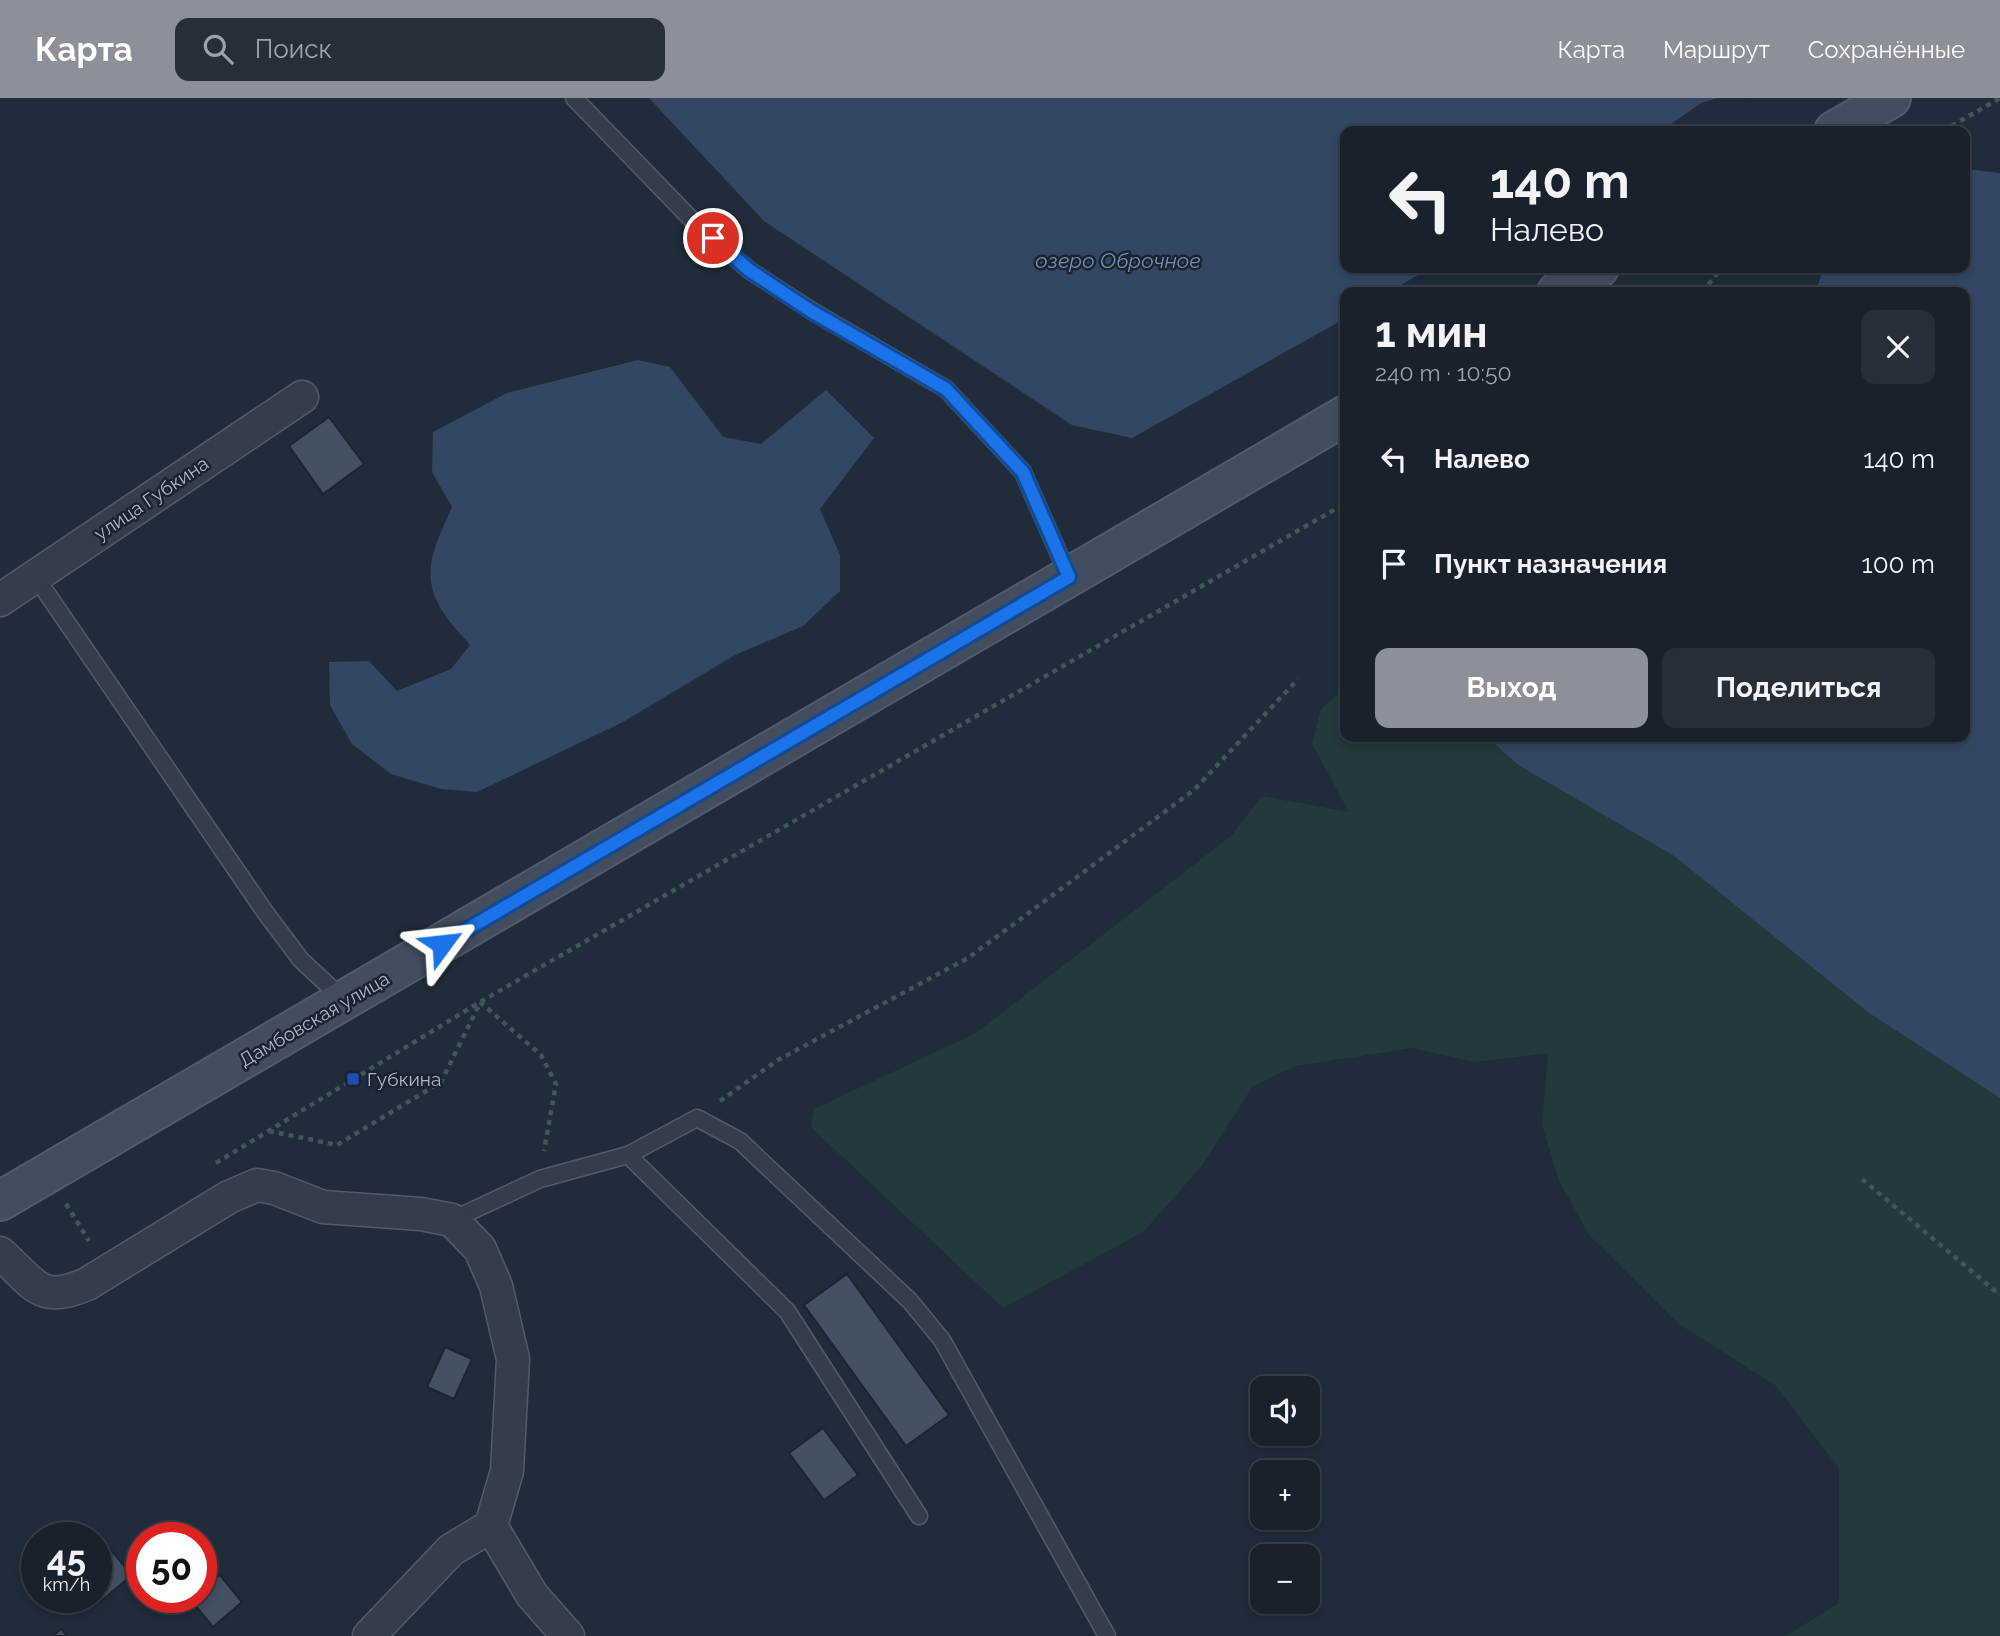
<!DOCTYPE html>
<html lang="ru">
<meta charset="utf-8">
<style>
:root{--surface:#19212c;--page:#262e38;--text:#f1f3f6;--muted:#9fa3a9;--line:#373e48;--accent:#8c9099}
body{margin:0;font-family:Raleway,sans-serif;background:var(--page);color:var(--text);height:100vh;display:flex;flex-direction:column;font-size:26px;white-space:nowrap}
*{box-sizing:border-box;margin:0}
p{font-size:23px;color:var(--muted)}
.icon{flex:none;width:38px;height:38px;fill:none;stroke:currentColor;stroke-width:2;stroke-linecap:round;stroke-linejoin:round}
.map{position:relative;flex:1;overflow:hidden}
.side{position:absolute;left:1340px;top:189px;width:630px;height:455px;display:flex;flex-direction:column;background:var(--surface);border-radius:14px;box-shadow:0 4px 10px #0003,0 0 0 2px var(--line)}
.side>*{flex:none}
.guide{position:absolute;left:1340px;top:28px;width:630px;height:147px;border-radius:14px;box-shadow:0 4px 10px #0003,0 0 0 2px var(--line);background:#19212c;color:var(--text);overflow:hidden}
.fabs{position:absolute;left:1250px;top:1278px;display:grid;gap:14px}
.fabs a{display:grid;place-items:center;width:70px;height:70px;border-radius:14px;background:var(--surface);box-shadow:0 4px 10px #0003,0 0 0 2px var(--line);font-size:35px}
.speed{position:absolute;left:21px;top:1424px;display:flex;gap:14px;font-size:35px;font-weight:700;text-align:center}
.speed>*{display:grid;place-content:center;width:91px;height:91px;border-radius:50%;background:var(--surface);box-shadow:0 4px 10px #0003,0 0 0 2px var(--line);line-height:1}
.speed small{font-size:18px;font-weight:400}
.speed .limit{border:10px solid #d22;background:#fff;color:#111}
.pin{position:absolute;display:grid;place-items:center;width:60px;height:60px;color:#fff;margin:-30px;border:4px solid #fff;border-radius:50%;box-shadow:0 2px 7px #0007}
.me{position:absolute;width:77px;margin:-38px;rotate:60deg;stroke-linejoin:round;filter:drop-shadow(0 0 5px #0008)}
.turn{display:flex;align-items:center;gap:24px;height:147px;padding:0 35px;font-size:32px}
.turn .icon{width:91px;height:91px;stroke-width:2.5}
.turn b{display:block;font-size:49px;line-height:60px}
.round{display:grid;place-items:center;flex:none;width:74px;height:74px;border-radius:14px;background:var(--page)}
.summary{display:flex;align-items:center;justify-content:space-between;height:119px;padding:0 35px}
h1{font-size:42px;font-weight:700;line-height:52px}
.action{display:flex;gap:14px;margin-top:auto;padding:14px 35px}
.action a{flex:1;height:80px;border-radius:14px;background:var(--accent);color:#fff;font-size:28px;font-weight:700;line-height:80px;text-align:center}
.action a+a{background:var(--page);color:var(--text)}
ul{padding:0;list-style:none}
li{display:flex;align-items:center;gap:21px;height:105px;padding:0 35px}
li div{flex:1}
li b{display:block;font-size:26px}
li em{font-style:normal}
header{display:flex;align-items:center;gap:42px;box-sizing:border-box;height:98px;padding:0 35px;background:var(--accent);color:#fff}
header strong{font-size:33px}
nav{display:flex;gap:38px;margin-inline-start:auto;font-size:24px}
.search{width:490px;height:63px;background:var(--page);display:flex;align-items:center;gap:18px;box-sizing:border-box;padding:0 24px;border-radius:14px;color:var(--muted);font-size:26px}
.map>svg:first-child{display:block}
</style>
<header>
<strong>Карта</strong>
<div class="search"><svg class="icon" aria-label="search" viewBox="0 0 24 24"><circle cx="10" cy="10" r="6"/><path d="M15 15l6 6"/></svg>Поиск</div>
<nav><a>Карта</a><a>Маршрут</a><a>Сохранённые</a></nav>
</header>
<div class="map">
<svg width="2000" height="1538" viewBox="0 0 2000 1538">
<rect width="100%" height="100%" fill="#212c3a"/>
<path fill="#23393b" d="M1346 589V639H1487L1518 667 1674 758 1869 915 2000 1000V1538H1786L1839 1505V1370L1775 1287 1679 1226 1590 1138 1559 1083 1542 1027 1548 955 1474 964 1412 950 1296 968 1253 988 1201 1069 1143 1134 1003 1210 811 1029 814 1011 976 935 1231 738 1262 698 1349 714 1312 646 1321 611Z"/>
<path fill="#344762" d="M649 0H1717L1701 5 1661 33H1346V170H1430L1389 194H1346V220L1132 340 1072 327 764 123Z
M1965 71 2000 75V1000L1869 915 1674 758 1518 667 1487 639H1965V194H1816L1823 170H1965Z
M638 262 670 269 723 339 761 346 826 292 874 340 820 411 840 457V493L803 528 735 557 623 624 477 694 441 691 391 676 352 646 330 607 329 564 369 563 397 593 451 571 470 547C462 537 452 528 445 517 417 476 435 449 452 409L432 374 433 334 507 295Z"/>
<path fill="#212c3a" d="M1757 0H1877L1906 33H1762L1745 7Z"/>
<path fill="#445162" stroke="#1c2531" stroke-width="2" d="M329 319 364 366 323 396 289 348Z
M847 1176 949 1317 906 1348 804 1207Z
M445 1249 472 1261 454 1301 427 1289Z
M823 1330 858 1377 824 1402 789 1355Z
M97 1436 132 1477 100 1504 96 1500V1440H92Z
M220 1477 242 1504 213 1529 190 1501 201 1500V1492Z
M61 1531 67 1538H53Z"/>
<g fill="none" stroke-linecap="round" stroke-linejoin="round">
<defs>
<path id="lane" d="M574 0 695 125 749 172 812 213 946 291 1023 374 1069 479
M35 478 265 814 301 862 343 901
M628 1057 787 1213 919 1418
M452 1122 540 1081 628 1057 697 1020 740 1043 910 1203 942 1242 1107 1538"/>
<path id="street" d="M0 502 302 299
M0 1155C35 1186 39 1207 87 1186L229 1099 257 1087 274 1090 323 1109 421 1116 452 1122 480 1151 496 1188 513 1261 507 1373 491 1428 451 1452 369 1538
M491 1428 532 1497 568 1538"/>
<path id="secondary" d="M1834 33 1891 0
M1557 194 1599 170
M0 1103 1346 317"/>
</defs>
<use href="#lane" stroke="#525b68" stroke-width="19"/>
<use href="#street" stroke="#525b68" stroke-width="35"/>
<use href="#secondary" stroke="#525b68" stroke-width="42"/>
<path stroke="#405659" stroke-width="4.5" stroke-dasharray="5 5" stroke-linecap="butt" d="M1943 33 2000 0
M1702 194 1722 170
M480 904 541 957 556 986 544 1053
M720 1003 778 962 968 860 1194 692 1298 581
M269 1033 337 1047 441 984 480 905
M216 1065 480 904 1346 405
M1862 1081 2000 1197
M66 1106 89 1143"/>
<use href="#lane" stroke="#343e4b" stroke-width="16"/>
<use href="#street" stroke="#343e4b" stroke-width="32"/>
<use href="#secondary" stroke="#424d5e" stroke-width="38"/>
</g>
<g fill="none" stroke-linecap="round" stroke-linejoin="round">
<defs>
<path id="route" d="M442 846 1069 479 1023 374 946 291 811 213 749 172 713 140"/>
</defs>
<use href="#route" stroke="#114b97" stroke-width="18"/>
<use href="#route" stroke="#1a73e8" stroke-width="12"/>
</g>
<rect fill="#1a4fb4" stroke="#1a232f" stroke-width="2.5" x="346" y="974" width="14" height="14" rx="3.5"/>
<g text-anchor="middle" stroke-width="5" stroke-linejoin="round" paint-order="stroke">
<g font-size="19" fill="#afb8c7" stroke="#1a232f">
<text transform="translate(151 400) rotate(-34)" y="7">улица Губкина</text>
<text transform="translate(314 921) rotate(-30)" y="7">Дамбовская улица</text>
</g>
<g font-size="19" fill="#afb8c7" stroke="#1a232f" text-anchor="start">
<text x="367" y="988">Губкина</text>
</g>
<g font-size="21" font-style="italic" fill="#768eb0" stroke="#1a232f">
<text x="1118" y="170">озеро Оброчное</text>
</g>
</g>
</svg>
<div class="fabs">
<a><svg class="icon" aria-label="sound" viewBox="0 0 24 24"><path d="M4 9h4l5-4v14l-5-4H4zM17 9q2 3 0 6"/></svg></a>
<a>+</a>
<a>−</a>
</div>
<div class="speed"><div>45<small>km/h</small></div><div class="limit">50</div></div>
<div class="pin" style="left:713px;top:140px;background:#d93025"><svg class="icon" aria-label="arrive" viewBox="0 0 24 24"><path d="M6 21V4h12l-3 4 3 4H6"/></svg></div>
<svg class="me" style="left:442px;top:846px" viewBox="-20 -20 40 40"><path d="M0-17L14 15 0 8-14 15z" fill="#1a73e8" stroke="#fff" stroke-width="4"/></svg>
<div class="guide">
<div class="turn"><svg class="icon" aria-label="left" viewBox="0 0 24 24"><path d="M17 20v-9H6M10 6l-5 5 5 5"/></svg><div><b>140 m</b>Налево</div></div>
</div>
<section class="side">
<div class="summary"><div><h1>1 мин</h1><p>240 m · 10:50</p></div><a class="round"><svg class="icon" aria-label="close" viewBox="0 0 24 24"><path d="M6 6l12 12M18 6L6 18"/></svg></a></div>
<ul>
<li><svg class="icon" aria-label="left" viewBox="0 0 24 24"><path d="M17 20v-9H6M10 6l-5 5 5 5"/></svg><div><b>Налево</b></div><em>140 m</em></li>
<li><svg class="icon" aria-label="arrive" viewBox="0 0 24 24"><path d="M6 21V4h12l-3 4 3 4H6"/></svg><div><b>Пункт назначения</b></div><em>100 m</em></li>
</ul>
<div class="action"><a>Выход</a><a>Поделиться</a></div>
</section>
</div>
